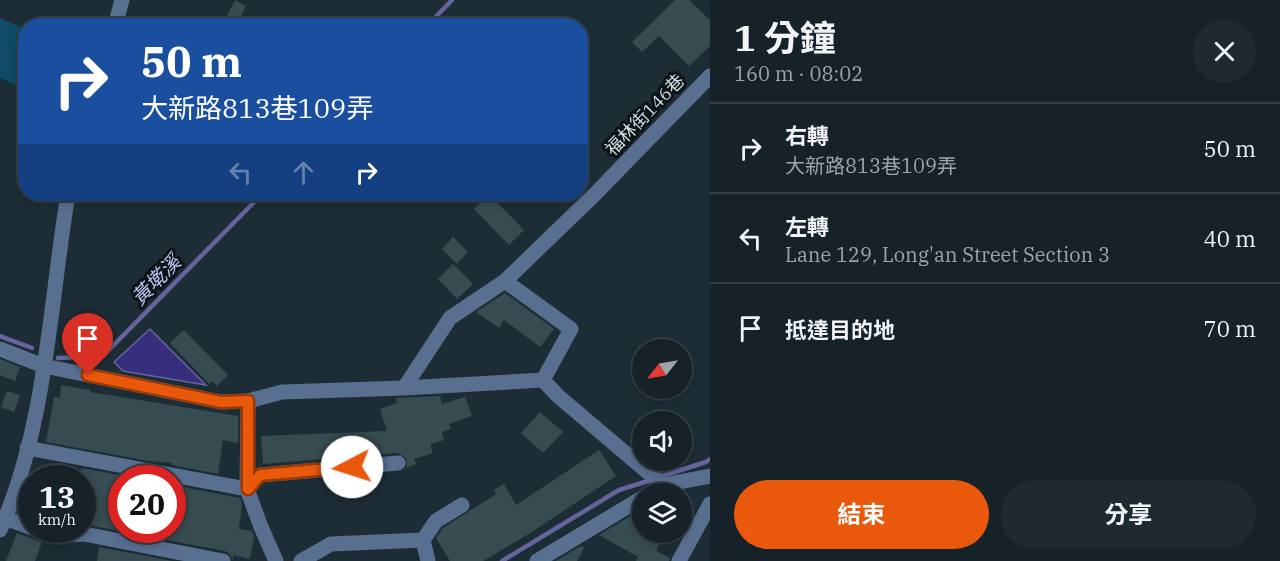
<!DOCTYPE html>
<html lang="zh-TW">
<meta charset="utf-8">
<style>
:root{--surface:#162228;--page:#1f2a30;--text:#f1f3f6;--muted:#9ea4a8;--line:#353f45;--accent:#ea580c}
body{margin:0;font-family:"IBM Plex Serif","Noto Sans TC",serif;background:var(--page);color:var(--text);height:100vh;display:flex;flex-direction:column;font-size:22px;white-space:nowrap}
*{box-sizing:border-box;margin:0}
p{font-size:20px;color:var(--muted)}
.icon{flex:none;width:33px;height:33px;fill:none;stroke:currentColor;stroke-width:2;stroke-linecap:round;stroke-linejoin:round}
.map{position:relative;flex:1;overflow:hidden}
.panel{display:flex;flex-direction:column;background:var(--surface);width:570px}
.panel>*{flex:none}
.top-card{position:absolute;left:18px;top:18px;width:570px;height:183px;border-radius:24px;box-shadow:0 3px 9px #0003,0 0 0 2px var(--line);background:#1a4fa0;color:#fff;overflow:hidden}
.needle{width:39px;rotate:239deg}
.buttons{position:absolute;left:632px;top:339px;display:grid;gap:12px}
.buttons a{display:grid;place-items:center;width:60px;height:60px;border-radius:50%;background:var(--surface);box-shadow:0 3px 9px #0003,0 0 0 2px var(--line);font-size:30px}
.speed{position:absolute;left:18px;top:465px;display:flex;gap:12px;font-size:30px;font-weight:700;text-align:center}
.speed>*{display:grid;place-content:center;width:78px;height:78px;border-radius:50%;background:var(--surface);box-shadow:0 3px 9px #0003,0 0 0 2px var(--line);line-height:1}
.speed small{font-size:15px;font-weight:400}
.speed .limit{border:9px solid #d22;background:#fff;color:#111}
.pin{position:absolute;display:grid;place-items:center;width:51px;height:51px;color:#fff;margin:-62px -26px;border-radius:50% 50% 50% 0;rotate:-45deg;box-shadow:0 0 6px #0007}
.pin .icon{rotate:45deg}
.me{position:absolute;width:66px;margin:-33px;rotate:265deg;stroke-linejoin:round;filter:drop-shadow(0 0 4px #0008)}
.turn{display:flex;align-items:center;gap:21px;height:126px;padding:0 24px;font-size:27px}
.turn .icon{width:78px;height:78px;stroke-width:2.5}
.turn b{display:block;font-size:42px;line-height:51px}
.lanes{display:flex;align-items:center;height:57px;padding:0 24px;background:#0003;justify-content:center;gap:30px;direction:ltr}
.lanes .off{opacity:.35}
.round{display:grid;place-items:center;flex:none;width:63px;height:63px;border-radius:32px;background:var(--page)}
.head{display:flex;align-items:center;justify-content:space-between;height:102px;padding:0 24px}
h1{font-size:36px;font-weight:700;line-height:45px}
.primary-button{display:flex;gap:12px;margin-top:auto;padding:12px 24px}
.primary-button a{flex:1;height:69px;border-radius:36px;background:var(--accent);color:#fff;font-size:24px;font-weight:700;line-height:69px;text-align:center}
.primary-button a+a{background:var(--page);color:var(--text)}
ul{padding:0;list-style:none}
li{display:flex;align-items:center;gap:18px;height:90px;padding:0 24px;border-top:2px solid var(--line)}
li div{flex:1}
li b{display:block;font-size:22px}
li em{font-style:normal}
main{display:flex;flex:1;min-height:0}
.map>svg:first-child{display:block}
</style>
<main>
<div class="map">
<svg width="710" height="561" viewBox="0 0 710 561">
<rect width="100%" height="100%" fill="#1d2d36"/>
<path fill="#0f4b66" d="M0 18 25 29V89L0 78Z"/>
<path fill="#372f7e" stroke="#66649d" stroke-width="1.5" d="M150 329 206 385 123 371 114 362Z"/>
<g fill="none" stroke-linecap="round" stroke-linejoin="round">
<path stroke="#66649d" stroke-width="4.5" d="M427 26 452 0
M0 336 32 348
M58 358 103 356 262 194
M659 477 706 462 710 459
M502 561 619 490 651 480"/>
</g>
<path fill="#374c50" d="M235 0 246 6 236 26H222Z
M675 0H689L710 20V46L689 66 659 36 642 52 632 42Z
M489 194 524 230 509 245 474 209Z
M453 237 468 252 457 264 442 249Z
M453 264 473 284 457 299 438 279Z
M505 293 554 329 540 347 504 320 499 328 476 312Z
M184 330 228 375 217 386 212 381 209 384 170 343Z
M0 359 20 367 15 381 0 375Z
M61 385 90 390V392L238 416V443L223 440 218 474 172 465V463L148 461 46 442 54 397 60 398Z
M7 391 20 395 14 412 1 407Z
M440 396 442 404 465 397 472 416 449 424 451 429 442 432 444 440 430 444 433 453 414 459 416 464 407 468 406 458 397 453 263 464 261 436 387 431 380 409 397 403 396 398Z
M540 412 563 432 543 453 521 433Z
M599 450 616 476 532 532 483 561H450L436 538 443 528 496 494 494 490 504 484 516 505Z
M81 468 137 478H122V530H172V485L240 498 242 505 239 529 252 531 254 536 250 559 233 555V561L230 554 225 551 82 524V478H80Z
M642 509V532H666L656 551 670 558 669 561H636L638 557 599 535Z
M17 533 42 542 35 561H6Z
M581 546 584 548 577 561H556Z
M99 547 172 561H97Z"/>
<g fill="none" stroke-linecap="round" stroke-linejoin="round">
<path stroke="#596f90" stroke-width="15" d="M115 26 122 0
M505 281 571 329 543 380 558 396 663 485
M0 349 44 366 221 402 248 401 282 392 404 388 543 380
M404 388 450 318 505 281 595 194 710 76
M248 401 247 489 261 527 276 561
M27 448 247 489 260 475 398 463
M649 494 663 485 710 476
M5 518 32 528
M0 530C46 429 50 302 68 194
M36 530 55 536 84 534 223 561
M301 561 331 544 423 540
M428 561 423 540 436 521 462 505
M537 561 642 498
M679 561 710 504"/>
</g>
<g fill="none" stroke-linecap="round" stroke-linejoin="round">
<defs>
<path id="route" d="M88 375 221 402 248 401V489L260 475 352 467"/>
</defs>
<use href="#route" stroke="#983908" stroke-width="15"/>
<use href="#route" stroke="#ea580c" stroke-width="10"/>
</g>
<g text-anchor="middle" stroke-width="6" stroke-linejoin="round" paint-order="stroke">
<g font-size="18" fill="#d5dfe5" stroke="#0d1418">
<text transform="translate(645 115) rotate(-46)" y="6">福林街146巷</text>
</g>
<g font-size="20" font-style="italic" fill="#c1c4f2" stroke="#0d1418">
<text transform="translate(156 280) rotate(-46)" y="7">黃墘溪</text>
</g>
</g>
</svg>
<div class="buttons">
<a><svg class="needle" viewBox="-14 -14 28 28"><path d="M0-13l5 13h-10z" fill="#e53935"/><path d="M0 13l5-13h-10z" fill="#9ea4a8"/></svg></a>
<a><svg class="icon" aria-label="sound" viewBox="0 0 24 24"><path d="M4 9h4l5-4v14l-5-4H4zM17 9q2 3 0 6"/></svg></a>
<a><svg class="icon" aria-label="layers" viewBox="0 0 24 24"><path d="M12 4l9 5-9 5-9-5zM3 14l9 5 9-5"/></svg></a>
</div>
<div class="speed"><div>13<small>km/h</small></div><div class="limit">20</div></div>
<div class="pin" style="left:88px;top:375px;background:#d93025"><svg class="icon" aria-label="arrive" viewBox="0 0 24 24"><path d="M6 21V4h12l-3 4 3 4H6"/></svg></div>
<svg class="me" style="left:352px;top:467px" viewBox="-20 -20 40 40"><circle r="19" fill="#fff"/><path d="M0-13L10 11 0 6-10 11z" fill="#ea580c"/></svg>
<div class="top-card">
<div class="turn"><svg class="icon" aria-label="right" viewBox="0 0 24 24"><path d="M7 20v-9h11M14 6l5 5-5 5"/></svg><div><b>50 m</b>大新路813巷109弄</div></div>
<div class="lanes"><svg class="icon off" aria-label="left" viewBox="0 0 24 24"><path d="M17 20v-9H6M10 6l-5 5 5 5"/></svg><svg class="icon off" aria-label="ahead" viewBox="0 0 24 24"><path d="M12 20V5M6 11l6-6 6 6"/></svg><svg class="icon" aria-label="right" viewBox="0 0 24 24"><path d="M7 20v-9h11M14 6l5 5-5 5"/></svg></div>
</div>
</div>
<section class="panel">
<div class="head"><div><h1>1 分鐘</h1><p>160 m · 08:02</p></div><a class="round"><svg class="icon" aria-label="close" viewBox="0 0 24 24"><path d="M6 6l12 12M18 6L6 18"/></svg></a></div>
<ul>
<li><svg class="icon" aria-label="right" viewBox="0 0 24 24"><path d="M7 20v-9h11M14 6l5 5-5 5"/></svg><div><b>右轉</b><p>大新路813巷109弄</p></div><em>50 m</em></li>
<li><svg class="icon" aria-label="left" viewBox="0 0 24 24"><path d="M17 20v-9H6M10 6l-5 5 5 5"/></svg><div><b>左轉</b><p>Lane 129, Long'an Street Section 3</p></div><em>40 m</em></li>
<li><svg class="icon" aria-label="arrive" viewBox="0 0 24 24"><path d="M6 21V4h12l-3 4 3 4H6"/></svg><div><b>抵達目的地</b></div><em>70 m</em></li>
</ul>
<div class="primary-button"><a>結束</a><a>分享</a></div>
</section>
</main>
